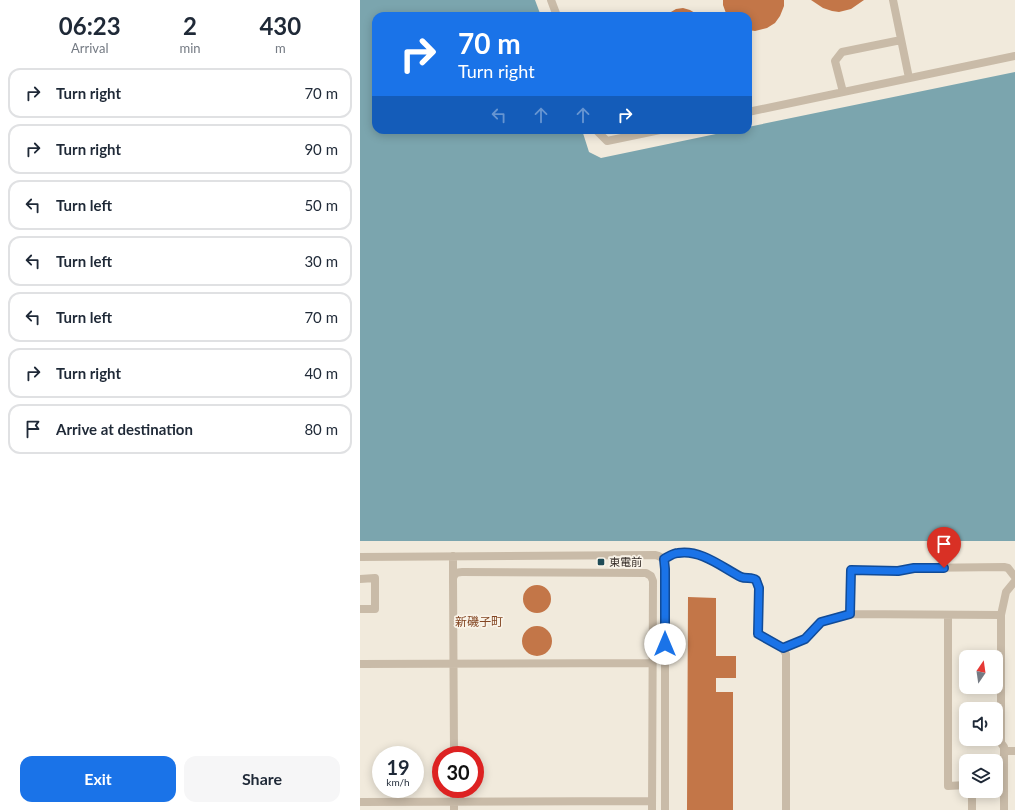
<!DOCTYPE html>
<meta charset="utf-8">
<style>
:root{--surface:#fff;--page:#f6f6f7;--text:#1f2937;--muted:#747a83;--line:#e0e1e3;--accent:#1a73e8}
body{margin:0;font-family:Lato,"Noto Sans JP",sans-serif;background:var(--page);color:var(--text);height:100vh;display:flex;flex-direction:column;font-size:15px;white-space:nowrap}
*{box-sizing:border-box;margin:0}
p{font-size:13px;color:var(--muted)}
.icon{flex:none;width:22px;height:22px;fill:none;stroke:currentColor;stroke-width:2;stroke-linecap:round;stroke-linejoin:round}
.map{position:relative;flex:1;overflow:hidden}
.drawer{display:flex;flex-direction:column;background:var(--surface);width:360px}
.drawer>*{flex:none}
.guide{position:absolute;left:12px;top:12px;width:380px;height:122px;border-radius:12px;box-shadow:0 2px 10px #0003;background:#1a73e8;color:#fff;overflow:hidden}
.needle{width:26px;rotate:13deg}
.fabs{position:absolute;left:599px;top:650px;display:grid;gap:8px}
.fabs a{display:grid;place-items:center;width:44px;height:44px;border-radius:8px;background:var(--surface);box-shadow:0 2px 10px #0003;font-size:20px}
.speed{position:absolute;left:12px;top:746px;display:flex;gap:8px;font-size:20px;font-weight:700;text-align:center}
.speed>*{display:grid;place-content:center;width:52px;height:52px;border-radius:50%;background:var(--surface);box-shadow:0 2px 10px #0003;line-height:1}
.speed small{font-size:10px;font-weight:400}
.speed .limit{border:6px solid #d22;background:#fff;color:#111}
.pin{position:absolute;display:grid;place-items:center;width:34px;height:34px;color:#fff;margin:-41px -17px;border-radius:50% 50% 50% 0;rotate:-45deg;box-shadow:0 0 4px #0007}
.pin .icon{rotate:45deg}
.me{position:absolute;width:44px;margin:-22px;rotate:0deg;stroke-linejoin:round;filter:drop-shadow(0 0 3px #0008)}
.turn{display:flex;align-items:center;gap:14px;height:84px;padding:0 20px;font-size:18px}
.turn .icon{width:52px;height:52px;stroke-width:2.5}
.turn b{display:block;font-size:28px;line-height:34px}
.lanes{display:flex;align-items:center;height:38px;padding:0 20px;background:#0003;justify-content:center;gap:20px;direction:ltr}
.lanes .off{opacity:.35}
.eta{display:flex;justify-content:space-evenly;align-items:center;height:68px;text-align:center}
.eta b{font-size:24px;font-weight:700;line-height:28px}
.button{display:flex;gap:8px;margin-top:auto;padding:8px 20px}
.button a{flex:1;height:46px;border-radius:12px;background:var(--accent);color:#fff;font-size:16px;font-weight:700;line-height:46px;text-align:center}
.button a+a{background:var(--page);color:var(--text)}
ul{padding:0;list-style:none}
li{display:flex;align-items:center;gap:12px;height:50px;margin:0 8px 6px;padding:0 12px;border:2px solid var(--line);border-radius:12px}
li div{flex:1}
li b{display:block;font-size:15px}
li em{font-style:normal}
main{display:flex;flex:1;min-height:0}
.map>svg:first-child{display:block}
</style>
<main>
<section class="drawer">
<div class="eta">
<div><b>06:23</b><p>Arrival</p></div>
<div><b>2</b><p>min</p></div>
<div><b>430</b><p>m</p></div>
</div>
<ul>
<li><svg class="icon" aria-label="right" viewBox="0 0 24 24"><path d="M7 20v-9h11M14 6l5 5-5 5"/></svg><div><b>Turn right</b></div><em>70 m</em></li>
<li><svg class="icon" aria-label="right" viewBox="0 0 24 24"><path d="M7 20v-9h11M14 6l5 5-5 5"/></svg><div><b>Turn right</b></div><em>90 m</em></li>
<li><svg class="icon" aria-label="left" viewBox="0 0 24 24"><path d="M17 20v-9H6M10 6l-5 5 5 5"/></svg><div><b>Turn left</b></div><em>50 m</em></li>
<li><svg class="icon" aria-label="left" viewBox="0 0 24 24"><path d="M17 20v-9H6M10 6l-5 5 5 5"/></svg><div><b>Turn left</b></div><em>30 m</em></li>
<li><svg class="icon" aria-label="left" viewBox="0 0 24 24"><path d="M17 20v-9H6M10 6l-5 5 5 5"/></svg><div><b>Turn left</b></div><em>70 m</em></li>
<li><svg class="icon" aria-label="right" viewBox="0 0 24 24"><path d="M7 20v-9h11M14 6l5 5-5 5"/></svg><div><b>Turn right</b></div><em>40 m</em></li>
<li><svg class="icon" aria-label="arrive" viewBox="0 0 24 24"><path d="M6 21V4h12l-3 4 3 4H6"/></svg><div><b>Arrive at destination</b></div><em>80 m</em></li>
</ul>
<div class="button"><a>Exit</a><a>Share</a></div>
</section>
<div class="map">
<svg width="655" height="810" viewBox="0 0 655 810">
<rect width="100%" height="100%" fill="#f1eadc"/>
<path fill="#7ba5ae" d="M0 0H175L181 16H16V130H222L229 152 241 158 375 130H388V127L655 72V541H0Z"/>
<path fill="#c37648" d="M363 0H424V6L420 16 415 23 407 28 395 31 388 30V16H367L363 5Z
M451 0H504L491 9 479 12 472 11 463 8Z
M323 8 330 10 340 16H304L316 9Z
M163 599a14 14 0 1 1 28 0a14 14 0 1 1-28 0Z
M328 597 356 598V656H376V678H356V692H373V810H327Z
M162 641a15 15 0 1 1 30 0a15 15 0 1 1-30 0Z"/>
<g fill="none" stroke-linecap="round" stroke-linejoin="round">
<path stroke="#c9bba8" stroke-width="8" d="M191 0 197 16
M533 0 549 78
M483 92 475 61 482 52 541 40
M388 112 655 56
M236 130 247 141 300 130
M93 556V578
M0 557 295 555C304 557 305 561 305 569V810
M304 559C308 557 313 553 318 553 341 549 362 569 381 577 386 579 392 578 397 580L399 587 398 633 422 647 426 654V810
M0 579 15 578V609H0
M490 614 491 570 538 571 554 568 644 567 648 568 655 577
M588 615V786L606 785
M423 649 445 639 461 622 487 614 641 615
M0 664 292 663
M644 751H655
M94 755 93 578C95 573 97 572 102 572L286 573 291 576 293 581 292 810
M94 789V810
M612 791V810
M0 802 292 801
M644 810V747L641 743V615L646 592 655 581"/>
</g>
<g fill="none" stroke-linecap="round" stroke-linejoin="round">
<defs>
<path id="route" d="M305 644V569L304 559C308 557 313 553 318 553 341 549 363 568 381 577 386 579 392 577 396 580L399 588 398 634 423 648 445 639 461 622 490 614 491 570 538 571 554 568H584"/>
</defs>
<use href="#route" stroke="#114b97" stroke-width="10"/>
<use href="#route" stroke="#1a73e8" stroke-width="7"/>
</g>
<rect fill="#1f4b56" stroke="#f9f3e8" stroke-width="1.5" x="237" y="558" width="8" height="8" rx="2"/>
<g text-anchor="middle" stroke-width="3.5" stroke-linejoin="round" paint-order="stroke">
<g font-size="11" fill="#362e28" stroke="#f9f3e8" text-anchor="start">
<text x="249" y="566">東電前</text>
</g>
<g font-size="12" fill="#834623" stroke="#f9f3e8">
<text x="119" y="626">新磯子町</text>
</g>
</g>
</svg>
<div class="fabs">
<a><svg class="needle" viewBox="-14 -14 28 28"><path d="M0-13l5 13h-10z" fill="#e53935"/><path d="M0 13l5-13h-10z" fill="#747a83"/></svg></a>
<a><svg class="icon" aria-label="sound" viewBox="0 0 24 24"><path d="M4 9h4l5-4v14l-5-4H4zM17 9q2 3 0 6"/></svg></a>
<a><svg class="icon" aria-label="layers" viewBox="0 0 24 24"><path d="M12 4l9 5-9 5-9-5zM3 14l9 5 9-5"/></svg></a>
</div>
<div class="speed"><div>19<small>km/h</small></div><div class="limit">30</div></div>
<div class="pin" style="left:584px;top:568px;background:#d93025"><svg class="icon" aria-label="arrive" viewBox="0 0 24 24"><path d="M6 21V4h12l-3 4 3 4H6"/></svg></div>
<svg class="me" style="left:305px;top:644px" viewBox="-20 -20 40 40"><circle r="19" fill="#fff"/><path d="M0-13L10 11 0 6-10 11z" fill="#1a73e8"/></svg>
<div class="guide">
<div class="turn"><svg class="icon" aria-label="right" viewBox="0 0 24 24"><path d="M7 20v-9h11M14 6l5 5-5 5"/></svg><div><b>70 m</b>Turn right</div></div>
<div class="lanes"><svg class="icon off" aria-label="left" viewBox="0 0 24 24"><path d="M17 20v-9H6M10 6l-5 5 5 5"/></svg><svg class="icon off" aria-label="ahead" viewBox="0 0 24 24"><path d="M12 20V5M6 11l6-6 6 6"/></svg><svg class="icon off" aria-label="ahead" viewBox="0 0 24 24"><path d="M12 20V5M6 11l6-6 6 6"/></svg><svg class="icon" aria-label="right" viewBox="0 0 24 24"><path d="M7 20v-9h11M14 6l5 5-5 5"/></svg></div>
</div>
</div>
</main>
